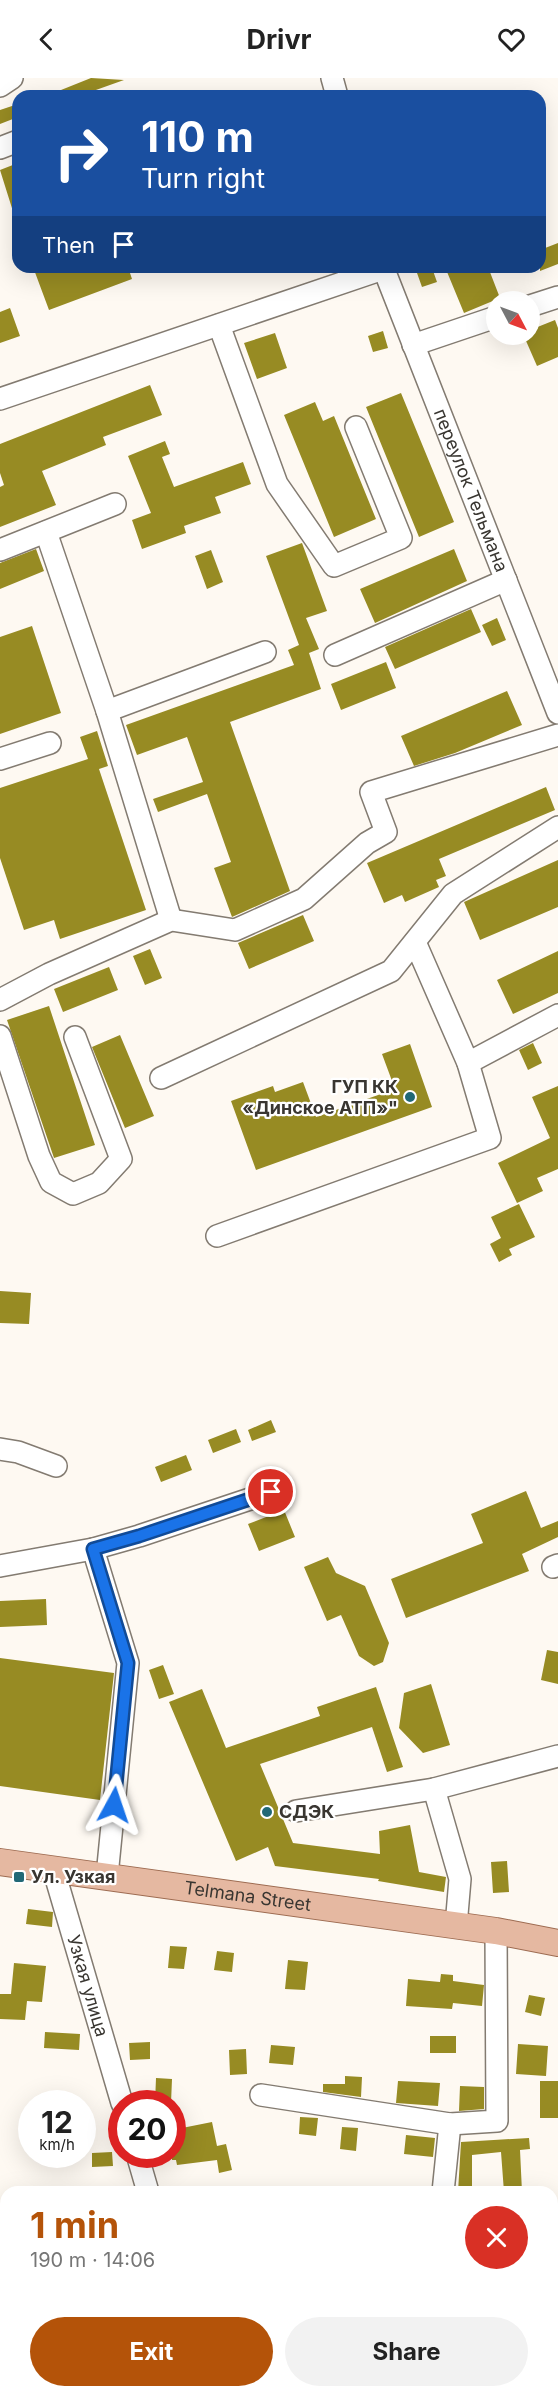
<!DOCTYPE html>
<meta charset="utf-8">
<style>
:root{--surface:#fff;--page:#f2f2f2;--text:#222;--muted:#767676;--accent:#b45309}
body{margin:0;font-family:Inter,sans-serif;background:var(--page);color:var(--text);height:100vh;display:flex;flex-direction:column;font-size:22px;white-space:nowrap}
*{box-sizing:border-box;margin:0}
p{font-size:20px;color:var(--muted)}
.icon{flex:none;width:33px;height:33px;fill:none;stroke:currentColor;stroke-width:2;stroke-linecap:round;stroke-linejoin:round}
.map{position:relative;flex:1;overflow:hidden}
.sheet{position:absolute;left:0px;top:2108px;width:558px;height:212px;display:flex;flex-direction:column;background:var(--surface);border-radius:18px 18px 0 0;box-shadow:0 6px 24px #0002}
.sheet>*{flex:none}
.top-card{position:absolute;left:12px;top:12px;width:534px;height:183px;border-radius:18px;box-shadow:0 6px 24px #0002;background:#1a4fa0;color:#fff;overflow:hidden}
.needle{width:39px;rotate:131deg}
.controls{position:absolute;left:486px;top:213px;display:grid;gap:12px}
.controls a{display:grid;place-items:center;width:54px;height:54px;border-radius:50%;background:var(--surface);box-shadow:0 6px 24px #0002;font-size:30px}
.speed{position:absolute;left:18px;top:2012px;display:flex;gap:12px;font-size:30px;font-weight:700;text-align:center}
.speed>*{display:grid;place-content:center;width:78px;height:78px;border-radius:50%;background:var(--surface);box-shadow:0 6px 24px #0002;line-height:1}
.speed small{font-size:15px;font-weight:400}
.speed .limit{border:9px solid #d22;background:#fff;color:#111}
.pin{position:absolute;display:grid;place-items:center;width:51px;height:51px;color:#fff;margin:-26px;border:3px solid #fff;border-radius:50%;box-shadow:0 2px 6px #0007}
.me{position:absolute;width:66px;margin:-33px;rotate:5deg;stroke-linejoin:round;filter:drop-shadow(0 0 4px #0008)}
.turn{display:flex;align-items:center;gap:21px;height:126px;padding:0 30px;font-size:27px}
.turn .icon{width:78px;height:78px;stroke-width:2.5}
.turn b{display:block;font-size:42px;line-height:51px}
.then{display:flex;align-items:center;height:57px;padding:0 30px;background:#0003;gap:12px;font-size:22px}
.round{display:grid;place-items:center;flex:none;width:63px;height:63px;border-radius:32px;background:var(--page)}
.head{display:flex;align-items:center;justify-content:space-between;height:102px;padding:0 30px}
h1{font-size:36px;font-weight:700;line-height:45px;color:var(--accent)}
.action{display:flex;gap:12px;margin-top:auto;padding:12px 30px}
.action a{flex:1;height:69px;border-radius:36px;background:var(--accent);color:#fff;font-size:24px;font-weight:700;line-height:69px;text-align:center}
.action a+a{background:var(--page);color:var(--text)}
header{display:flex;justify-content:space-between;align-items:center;height:78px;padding:0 30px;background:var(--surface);font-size:27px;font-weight:700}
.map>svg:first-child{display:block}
</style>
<header><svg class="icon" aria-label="back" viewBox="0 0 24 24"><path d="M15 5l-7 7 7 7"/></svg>Drivr<svg class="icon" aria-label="heart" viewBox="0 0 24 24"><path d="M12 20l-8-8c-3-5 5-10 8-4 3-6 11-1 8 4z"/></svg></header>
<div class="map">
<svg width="558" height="2318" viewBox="0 0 558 2318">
<rect width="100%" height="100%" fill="#fef9f2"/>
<path fill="#978b23" d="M91 0 124 2 79 18H46Z
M18 26V39L0 46V32Z
M18 85V143H16L0 92Z
M558 165V186L540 193V172Z
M33 189H128L132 201 49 232Z
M445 189H488L500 220 464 235Z
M432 190 437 204 422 209 417 195Z
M10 230 20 258 0 265V234Z
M555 242 558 250V279L537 288 523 256H530V252Z
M383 253 388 270 373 274 368 258Z
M275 255 287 290 257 301 244 265Z
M150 307 162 337 103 359 106 367 42 393 56 427 0 449V409L4 407 0 395V366Z
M401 315 454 444 419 459 366 329Z
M315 324 323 343 334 338 376 441 334 459 284 337Z
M165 363 170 376 162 379 174 409 243 384 251 406 215 419 221 435 184 448 186 455 142 471 132 442 151 435 128 378Z
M302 465 327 533 306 540 319 571 309 575 321 611 230 644 290 813 232 839 214 790 231 784 207 716 158 734 153 721 203 704 187 659 137 677 126 647 294 587 288 572 299 567 266 478Z
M36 471 44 493 0 511V485Z
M454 471 467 503 375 545 360 511Z
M211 472 223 504 207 511 195 478Z
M471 531 481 554 395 591 385 569Z
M497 540 506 562 492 568 482 547Z
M32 548 61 635 0 656V559Z
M386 584 396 610 341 632 331 606Z
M507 613 522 647 455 675 414 688 401 658Z
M97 653 108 688 99 691 146 832 60 861 54 842 24 852 0 780V710L88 681 80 659Z
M546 709 555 732 439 781 446 798 436 802 439 809 405 824 402 817 384 825 367 785Z
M558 782V829L480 862 464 824Z
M303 837 314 863 249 891 238 865Z
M150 871 162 900 145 907 133 878Z
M558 873V915L513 936 497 902Z
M109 889 118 912 63 934 54 911Z
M49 928 95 1067 54 1080 7 942Z
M120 957 154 1038 125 1050 92 969Z
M533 965 542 985 528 992 519 972Z
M410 966 432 1029 256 1092 231 1023 273 1008 275 1014 303 1004 316 1039 395 1011 382 976Z
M558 1008V1091L537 1100 543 1113 517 1125 498 1085 550 1060 532 1019Z
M519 1126 535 1159 509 1171 512 1177 499 1184 490 1166 501 1160 491 1139Z
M0 1213 31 1215 29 1246 0 1245Z
M271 1342 276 1354 252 1363 248 1352Z
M236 1351 241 1364 213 1375 208 1362Z
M186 1377 192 1392 161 1404 155 1389Z
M526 1413 541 1450 558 1443V1459L522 1476 529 1493 406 1540 391 1501 483 1465 471 1436Z
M284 1432 295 1459 259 1473 248 1446Z
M328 1479 336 1495 365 1508 389 1565 383 1584 374 1588 359 1578 341 1537 327 1543 304 1489Z
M46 1521 47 1547 0 1549V1523Z
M547 1572 558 1574V1606L541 1602Z
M0 1580 114 1595 100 1722 0 1708Z
M163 1587 174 1616 159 1621 149 1592Z
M431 1606 450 1667 423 1675 399 1650 404 1615Z
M376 1609 403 1689 387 1694 372 1649 260 1686 293 1765 380 1776 379 1753 410 1747 419 1794 446 1799 444 1814 378 1803 379 1801 275 1788 268 1769 236 1783 169 1624 202 1611 226 1670 320 1638 317 1629Z
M507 1783 509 1814 493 1815 491 1784Z
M28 1831 53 1834 52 1849 26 1846Z
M170 1868 187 1869 184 1891 168 1890Z
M217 1873 234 1875 232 1894 214 1892Z
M288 1882 308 1884 305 1912 285 1911Z
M14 1885 46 1888 42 1924 27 1923 25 1942 0 1941V1916H11Z
M441 1896 453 1897V1903L484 1907 482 1928 453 1925 452 1931 406 1928 408 1901 440 1904Z
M529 1917 545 1920 541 1938 525 1934Z
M45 1954 80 1956 79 1972 44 1970Z
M430 1958H456V1975H430Z
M150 1964V1981L130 1982 129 1965Z
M518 1966 548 1968 546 1998 516 1996Z
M271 1967 295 1969 293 1987 269 1985Z
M246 1971 247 1996 230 1997 229 1972Z
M345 1998 362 1999 361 2019 323 2014V2006H345Z
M156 2000 172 2001 171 2025H155Z
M398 2003 440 2005 438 2028 396 2025Z
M540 2003H558V2040H540Z
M460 2008 484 2009V2031L459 2033Z
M300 2039 318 2040 316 2058 299 2056Z
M212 2044 217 2068 226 2066 232 2092 219 2095 217 2082 177 2087 176 2082H172V2052Z
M342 2049 358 2050 356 2073 340 2071Z
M406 2057 435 2060 433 2079 404 2076Z
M529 2060 530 2071 520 2072 522 2114H504L501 2074 472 2077V2114H458L461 2064Z
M112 2074 113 2088 92 2089V2075Z"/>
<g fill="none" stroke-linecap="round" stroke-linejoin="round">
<defs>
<g id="minor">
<path d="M332 0 337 18"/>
<path d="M0 8 12 0"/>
<path d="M0 70 18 63"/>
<path id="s1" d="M383 189 558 635"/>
<path d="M530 228 558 219"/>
<path d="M219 247 277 406 334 488 401 460 356 349"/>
<path d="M413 267 496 239"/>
<path d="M0 321 383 191"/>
<path d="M46 454 107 633 171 842"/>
<path d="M0 472 115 426"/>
<path d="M335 577 506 502"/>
<path d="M107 633 265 574"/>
<path d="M0 681 50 665"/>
<path d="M0 922 49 896 171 842 235 852 304 821 367 765 386 754 371 714 558 657"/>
<path d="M0 958 39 1078 51 1104 73 1116 99 1105 121 1081 75 959"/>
<path d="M468 985 558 937"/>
<path d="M161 1000 391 893 453 816 558 749"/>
<path d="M217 1158 490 1060 468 985 415 864"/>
<path d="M0 1371 18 1374 56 1388"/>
<path d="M93 1471 128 1585 107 1798"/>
<path d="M0 1488 93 1471 139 1458 271 1414"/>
<path d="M553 1489 558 1487"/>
<path d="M434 1711 460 1801 456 1848"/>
<path d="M296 1733 434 1711 558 1678"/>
<path id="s2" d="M53 1790 122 2025"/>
<path d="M261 2017 450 2046 497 2043 496 1853"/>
<path d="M137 2076 148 2114"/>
<path d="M443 2114 450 2046"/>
<path d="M0 2226 6 2246"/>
<path d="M552 2276 558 2272"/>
<path d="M27 2313 31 2318"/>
<path d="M193 2318 207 2317"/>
<path d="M499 2318 505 2313"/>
</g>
<g id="major">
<path id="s3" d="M0 1784 496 1853 558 1865"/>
</g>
</defs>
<use href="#minor" stroke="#837b71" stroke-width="24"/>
<use href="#major" stroke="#9d6b51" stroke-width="28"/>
<use href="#minor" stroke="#fff" stroke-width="21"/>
<use href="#major" stroke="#e5b8a1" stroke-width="26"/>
</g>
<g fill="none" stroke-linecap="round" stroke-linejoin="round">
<defs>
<path id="route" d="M114 1727 128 1585 93 1471 139 1458 271 1414"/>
</defs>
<use href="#route" stroke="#114b97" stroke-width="15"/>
<use href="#route" stroke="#1a73e8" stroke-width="10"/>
</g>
<g fill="#216876" stroke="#fff" stroke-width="2">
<circle cx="410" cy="1019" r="6"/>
<circle cx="267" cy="1734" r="6"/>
<rect x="13" y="1793" width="12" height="12" rx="3"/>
</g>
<g text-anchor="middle" stroke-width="4.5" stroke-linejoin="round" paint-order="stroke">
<g font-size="18" fill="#393631" stroke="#fff">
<text dy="6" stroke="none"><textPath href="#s1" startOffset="240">переулок Тельмана</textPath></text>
<text dy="6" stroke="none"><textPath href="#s3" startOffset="250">Telmana Street</textPath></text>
<text dy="6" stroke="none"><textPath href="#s2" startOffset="123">Узкая улица</textPath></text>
</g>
<g font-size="18" font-weight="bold" fill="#393631" stroke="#fff" text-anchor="start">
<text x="398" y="1015" text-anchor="end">ГУП КК<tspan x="398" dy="21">«Динское АТП»"</tspan></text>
<text x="279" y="1740">СДЭК</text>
<text x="31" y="1805">Ул. Узкая</text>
</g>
</g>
</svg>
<div class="controls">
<a><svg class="needle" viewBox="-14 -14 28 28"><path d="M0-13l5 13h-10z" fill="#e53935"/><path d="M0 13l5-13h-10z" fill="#767676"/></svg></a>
</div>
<div class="speed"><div>12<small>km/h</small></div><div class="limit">20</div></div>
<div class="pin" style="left:271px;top:1414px;background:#d93025"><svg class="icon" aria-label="arrive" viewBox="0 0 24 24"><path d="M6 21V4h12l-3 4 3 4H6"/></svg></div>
<svg class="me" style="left:114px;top:1727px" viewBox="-20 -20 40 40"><path d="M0-17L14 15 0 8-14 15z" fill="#1a73e8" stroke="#fff" stroke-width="4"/></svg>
<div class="top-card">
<div class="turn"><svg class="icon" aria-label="right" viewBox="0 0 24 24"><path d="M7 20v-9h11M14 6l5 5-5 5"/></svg><div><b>110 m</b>Turn right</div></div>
<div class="then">Then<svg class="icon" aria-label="arrive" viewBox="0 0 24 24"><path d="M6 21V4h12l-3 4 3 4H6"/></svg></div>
</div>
<section class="sheet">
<div class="head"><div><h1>1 min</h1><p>190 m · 14:06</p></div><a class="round" style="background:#d93025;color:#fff"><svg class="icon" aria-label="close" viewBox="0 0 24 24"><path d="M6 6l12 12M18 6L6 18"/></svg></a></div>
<div class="action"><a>Exit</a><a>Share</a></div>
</section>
</div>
